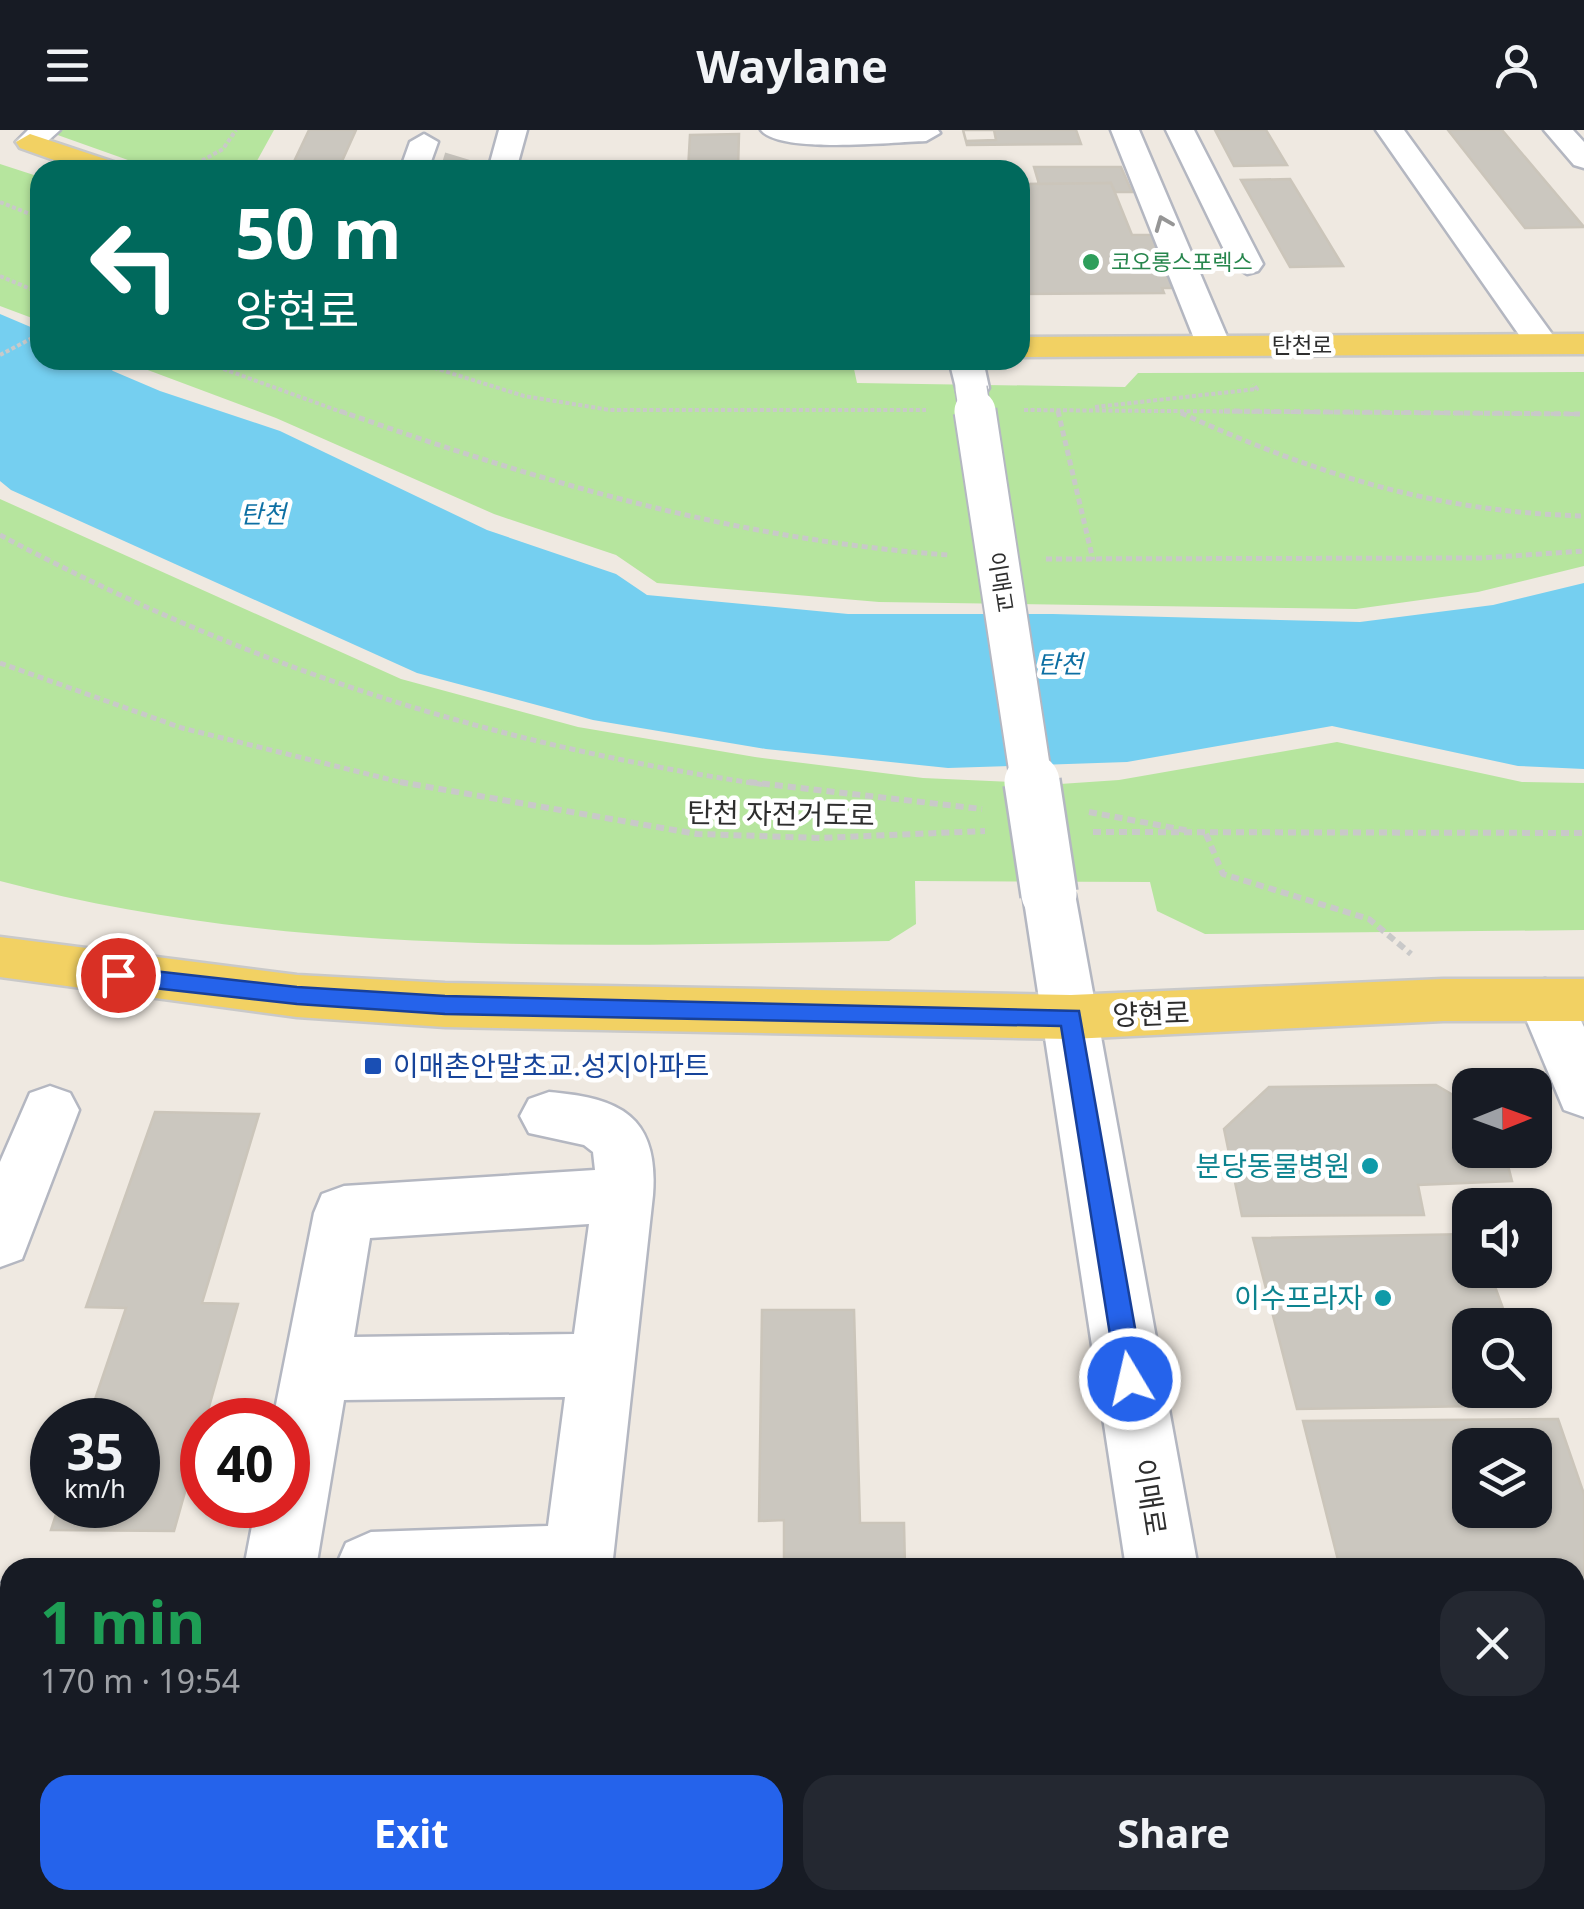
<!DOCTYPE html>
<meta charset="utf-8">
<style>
:root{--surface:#171b24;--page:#242831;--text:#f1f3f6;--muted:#9ea1a6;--accent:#2563eb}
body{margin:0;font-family:"Noto Sans","Noto Sans KR",sans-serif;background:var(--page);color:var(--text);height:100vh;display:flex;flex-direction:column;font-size:38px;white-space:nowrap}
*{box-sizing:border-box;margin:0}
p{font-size:32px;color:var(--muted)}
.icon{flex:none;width:55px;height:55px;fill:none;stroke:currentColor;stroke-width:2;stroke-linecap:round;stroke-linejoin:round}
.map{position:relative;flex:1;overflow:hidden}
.sheet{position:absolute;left:0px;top:1428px;width:1585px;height:352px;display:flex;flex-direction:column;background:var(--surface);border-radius:30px 30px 0 0;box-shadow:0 2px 8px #0004}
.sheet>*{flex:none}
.banner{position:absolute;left:30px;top:30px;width:1000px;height:210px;border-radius:30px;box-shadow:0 2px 8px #0004;background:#00695c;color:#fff;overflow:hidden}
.needle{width:65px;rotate:89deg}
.tools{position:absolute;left:1452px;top:938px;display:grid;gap:20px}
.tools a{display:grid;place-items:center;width:100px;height:100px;border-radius:20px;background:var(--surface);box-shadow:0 2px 8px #0004;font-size:50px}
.speed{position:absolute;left:30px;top:1268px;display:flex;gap:20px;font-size:50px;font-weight:700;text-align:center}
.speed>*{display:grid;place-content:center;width:130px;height:130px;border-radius:50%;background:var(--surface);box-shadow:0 2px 8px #0004;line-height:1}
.speed small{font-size:25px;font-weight:400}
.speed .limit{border:15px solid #d22;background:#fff;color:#111}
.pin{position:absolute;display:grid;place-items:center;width:85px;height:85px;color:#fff;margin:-42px;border:5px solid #fff;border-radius:50%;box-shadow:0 2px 10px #0007}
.me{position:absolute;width:110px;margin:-55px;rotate:351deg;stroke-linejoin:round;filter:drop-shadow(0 0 8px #0008)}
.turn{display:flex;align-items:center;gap:35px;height:210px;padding:0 40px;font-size:45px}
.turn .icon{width:130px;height:130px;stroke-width:2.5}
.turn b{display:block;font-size:70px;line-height:85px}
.round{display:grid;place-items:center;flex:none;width:105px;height:105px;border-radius:30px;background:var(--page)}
.summary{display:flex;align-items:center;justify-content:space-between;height:170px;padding:0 40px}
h1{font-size:60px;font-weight:700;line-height:75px;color:#1e9e55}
.cta{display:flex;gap:20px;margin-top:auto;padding:20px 40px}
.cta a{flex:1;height:115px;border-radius:30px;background:var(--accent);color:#fff;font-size:40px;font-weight:700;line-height:115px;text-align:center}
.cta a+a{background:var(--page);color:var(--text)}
header{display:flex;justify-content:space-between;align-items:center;height:130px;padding:0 40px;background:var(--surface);font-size:45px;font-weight:700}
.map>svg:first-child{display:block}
</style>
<header><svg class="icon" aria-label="menu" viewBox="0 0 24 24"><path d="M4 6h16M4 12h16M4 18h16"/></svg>Waylane<svg class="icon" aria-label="person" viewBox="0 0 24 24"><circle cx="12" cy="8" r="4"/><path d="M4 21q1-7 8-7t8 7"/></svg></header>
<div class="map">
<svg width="1584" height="1779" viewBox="0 0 1584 1779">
<rect width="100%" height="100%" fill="#efe9e1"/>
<path fill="#b6e59e" d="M59 0H274L252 40H156L52 3Z
M0 34 40 47V191L0 176Z
M121 230H842L854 239 857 253 1125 257 1138 243 1584 242V436L1478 462 1356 479 879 472 657 453 616 425 494 384 276 288Z
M0 369 401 549 578 597 755 627 923 648 1060 654 1119 650 1337 612 1522 652 1584 653V800L1205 804 1157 781 1150 752 915 751 916 794 889 811C593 816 289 828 0 751Z"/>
<path fill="#75cff0" d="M0 184 40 201V230H100L113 241 160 261 280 301 487 400 616 444 647 465 848 484H1053L1360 492 1493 475 1584 453V639L1518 636 1332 596 1127 632 948 638 766 619 593 590 417 543 11 360 0 351Z"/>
<path fill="#cbc7bf" stroke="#cbc5ba" stroke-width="2.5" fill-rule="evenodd" d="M309 0H356L338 40H290Z
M963 0H1076L1081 14 967 15Z
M963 0H994L996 10 966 11Z
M1215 0H1266L1287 35 1234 36Z
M1448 0H1502L1584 97 1525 98Z
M739 4 738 40H688L690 5Z
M1034 37H1121L1132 62H1115L1111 53 1039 54Z
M1290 49 1343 136 1290 137 1241 50Z
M1111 53 1132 105H1152L1173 158H1162L1164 163 1020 164V54Z
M1436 955 1470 975V1020H1504L1512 1051 1418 1055 1424 1085 1242 1086 1224 999 1269 957Z
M155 982 259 984 202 1173 238 1174 174 1401 51 1400 59 1375H138V1290H88L126 1178 86 1177Z
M1470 1104V1140H1489L1509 1195H1470V1260H1532L1538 1275 1297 1279 1253 1108Z
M762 1180H854L860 1393H904L905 1438H784V1390L759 1391Z
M1558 1289 1584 1364V1478H1575V1438H1340L1303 1291ZM1470 1315H1535V1380H1470Z
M1575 1506H1584V1771H1404L1575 1770Z
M817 1770H994V1779H817Z"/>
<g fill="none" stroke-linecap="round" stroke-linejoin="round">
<path stroke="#c8c4bd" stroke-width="31" stroke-dasharray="31 16" stroke-linecap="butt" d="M456 40 460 27"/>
<defs>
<path id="minor" d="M28 0H60L40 18 30 20 16 12Z
M499 0H527L516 40H488Z
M761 0H938L940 3 926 11C893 12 780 24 761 0Z
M1111 0H1139L1231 216 1226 223H1202L1197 216Z
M1166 0H1194L1263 134 1258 141 1247 144 1231 134Z
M1376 0H1404L1560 215 1555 222H1531Z
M1544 0H1573L1584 12V38L1574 35Z
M424 4 438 12 428 40H400L410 12Z
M949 230H983L989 258 984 266H958Z
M1049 745 1067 751 1075 764 1198 1438H1126L1023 764 1031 751Z
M1545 849 1564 855 1584 897V987L1564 980 1518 870 1526 855Z
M50 956 70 963 79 980 22 1129 0 1137V1032L30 963Z
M549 962C620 968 659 986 653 1065L612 1438H335L346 1413 371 1402 548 1396 565 1267 344 1270 316 1438H244L256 1375H288V1290H273L314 1083 322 1064 344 1056 595 1040 593 1022 584 1015 529 1003 520 986 529 969ZM589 1094 574 1204 354 1207 370 1108Z
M0 1453H10V1527H0Z
M82 1770H164L162 1779H80Z
M516 1770H598V1779H516Z
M1175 1770H1257L1259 1779H1177Z"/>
<path id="major" d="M30 4 120 34 124 40H82L20 18 16 12Z
M1584 204V224L1020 227V207Z
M0 807 297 845 445 853 1071 865 1443 849H1584V891H1443L1071 909 445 897 297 887 0 847Z"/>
</defs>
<use href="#minor" stroke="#b4b7c1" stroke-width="5"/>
<use href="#major" stroke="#c9c9c9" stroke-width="5"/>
<path stroke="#c9c9c9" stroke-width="4" stroke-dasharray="4 2.5" stroke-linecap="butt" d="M185 40 223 19 236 0
M0 72 40 88
M0 146 40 163
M0 225 40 204
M199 230 347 284
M409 230 524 266 610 280H926
M1095 277 1257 259 1253 254
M1024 280 1574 284"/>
<path stroke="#c9c9c9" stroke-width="5" stroke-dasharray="6 4" stroke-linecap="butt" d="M340 281C540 352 737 410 949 425
M1058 281 1093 430
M1224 281 1584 284
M1181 283C1316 344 1434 382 1584 386
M0 405C248 537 487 614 766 655
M1046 429 1482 428 1584 421
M0 533 182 598 412 655"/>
<path stroke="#c9c9c9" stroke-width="6" stroke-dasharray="8 5" stroke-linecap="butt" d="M400 652 697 704 820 708 985 701
M749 652 982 679
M1089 682 1190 701
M1093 702 1584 703
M1206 704 1223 744 1369 789 1411 824"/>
<use href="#minor" fill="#fff" fill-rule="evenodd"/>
<use href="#major" fill="#f2d163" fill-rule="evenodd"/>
<defs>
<path id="minor-bridge-far2" d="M971 258 975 284"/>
<path id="minor-bridge-far1" d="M975 281 1032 655"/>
<path id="minor-bridge" d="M1032 652 1049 764"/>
</defs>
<use href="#minor-bridge-far2" stroke="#b4b7c1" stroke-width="34" stroke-linecap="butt"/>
<use href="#minor-bridge-far1" stroke="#b4b7c1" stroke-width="45" stroke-linecap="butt"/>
<use href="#minor-bridge" stroke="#b4b7c1" stroke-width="60" stroke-linecap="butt"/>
<use href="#minor-bridge-far2" stroke="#fff" stroke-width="31"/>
<use href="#minor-bridge-far1" stroke="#fff" stroke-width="41"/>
<use href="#minor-bridge" stroke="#fff" stroke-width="55"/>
</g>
<defs><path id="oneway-chevron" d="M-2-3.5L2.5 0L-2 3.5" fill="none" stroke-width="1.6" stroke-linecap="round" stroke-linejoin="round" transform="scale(2.5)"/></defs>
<use stroke="#969696" href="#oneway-chevron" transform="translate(1163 93) rotate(-112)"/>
<path fill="#2563eb" stroke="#184099" stroke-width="2.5" d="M118 837 297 857 445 866 1079 881 1144 1249 1140 1258 1130 1262 1121 1258 1117 1249 1061 896 445 884 297 874 118 854 107 845Z"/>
<circle fill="#2e9e5b" stroke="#fff" stroke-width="4" cx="1091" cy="132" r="10"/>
<rect fill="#1a4fb4" stroke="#fff" stroke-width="4" x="363" y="926" width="20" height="20" rx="5"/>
<g fill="#0f9aa8" stroke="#fff" stroke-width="4">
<circle cx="1370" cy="1036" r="10"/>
<circle cx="1383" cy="1168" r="10"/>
</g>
<g text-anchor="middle" stroke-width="9" stroke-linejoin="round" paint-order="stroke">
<g font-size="22" fill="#27864d" stroke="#fff" text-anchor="start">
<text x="1111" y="140">코오롱스포렉스</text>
</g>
<g font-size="22" fill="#2e2e2e" stroke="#fff">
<text x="1302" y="223">탄천로</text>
<text transform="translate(1001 452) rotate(81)" y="8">이매교</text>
</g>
<g font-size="25" font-style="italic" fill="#0d6fa3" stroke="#fff">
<text x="263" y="393">탄천</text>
<text x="1060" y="543">탄천</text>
</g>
<g font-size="28" fill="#2e2e2e" stroke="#fff">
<text transform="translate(781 684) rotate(1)" y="10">탄천 자전거도로</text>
<text transform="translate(1151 884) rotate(-2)" y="10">양현로</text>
<text transform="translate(1150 1367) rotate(81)" y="10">이매로</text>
</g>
<g font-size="28" fill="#164399" stroke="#fff" text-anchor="start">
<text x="393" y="946">이매촌안말초교.성지아파트</text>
</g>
<g font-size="28" fill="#0d838f" stroke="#fff" text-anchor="end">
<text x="1350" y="1046">분당동물병원</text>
<text x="1363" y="1178">이수프라자</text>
</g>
</g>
</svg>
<div class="tools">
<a><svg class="needle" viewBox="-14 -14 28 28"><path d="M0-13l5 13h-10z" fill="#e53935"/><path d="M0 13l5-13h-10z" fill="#9ea1a6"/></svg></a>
<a><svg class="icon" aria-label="sound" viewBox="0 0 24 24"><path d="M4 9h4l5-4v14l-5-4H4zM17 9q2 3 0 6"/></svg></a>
<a><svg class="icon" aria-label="search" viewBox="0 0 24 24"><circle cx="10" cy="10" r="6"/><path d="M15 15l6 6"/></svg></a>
<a><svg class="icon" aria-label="layers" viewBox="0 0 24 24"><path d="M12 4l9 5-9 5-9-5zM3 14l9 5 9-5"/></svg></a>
</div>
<div class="speed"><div>35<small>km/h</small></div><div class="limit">40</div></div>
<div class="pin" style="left:118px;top:845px;background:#d93025"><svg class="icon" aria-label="arrive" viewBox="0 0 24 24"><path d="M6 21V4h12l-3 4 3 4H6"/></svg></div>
<svg class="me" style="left:1130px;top:1249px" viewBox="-20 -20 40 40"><circle r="17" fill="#2563eb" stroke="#fff" stroke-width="3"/><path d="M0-11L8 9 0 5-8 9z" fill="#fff"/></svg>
<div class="banner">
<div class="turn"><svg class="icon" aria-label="left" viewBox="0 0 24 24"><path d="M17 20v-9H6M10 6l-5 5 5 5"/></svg><div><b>50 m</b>양현로</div></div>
</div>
<section class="sheet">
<div class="summary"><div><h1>1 min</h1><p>170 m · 19:54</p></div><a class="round"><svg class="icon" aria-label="close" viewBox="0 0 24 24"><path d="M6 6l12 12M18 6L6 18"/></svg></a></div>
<div class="cta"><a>Exit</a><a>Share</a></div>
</section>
</div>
